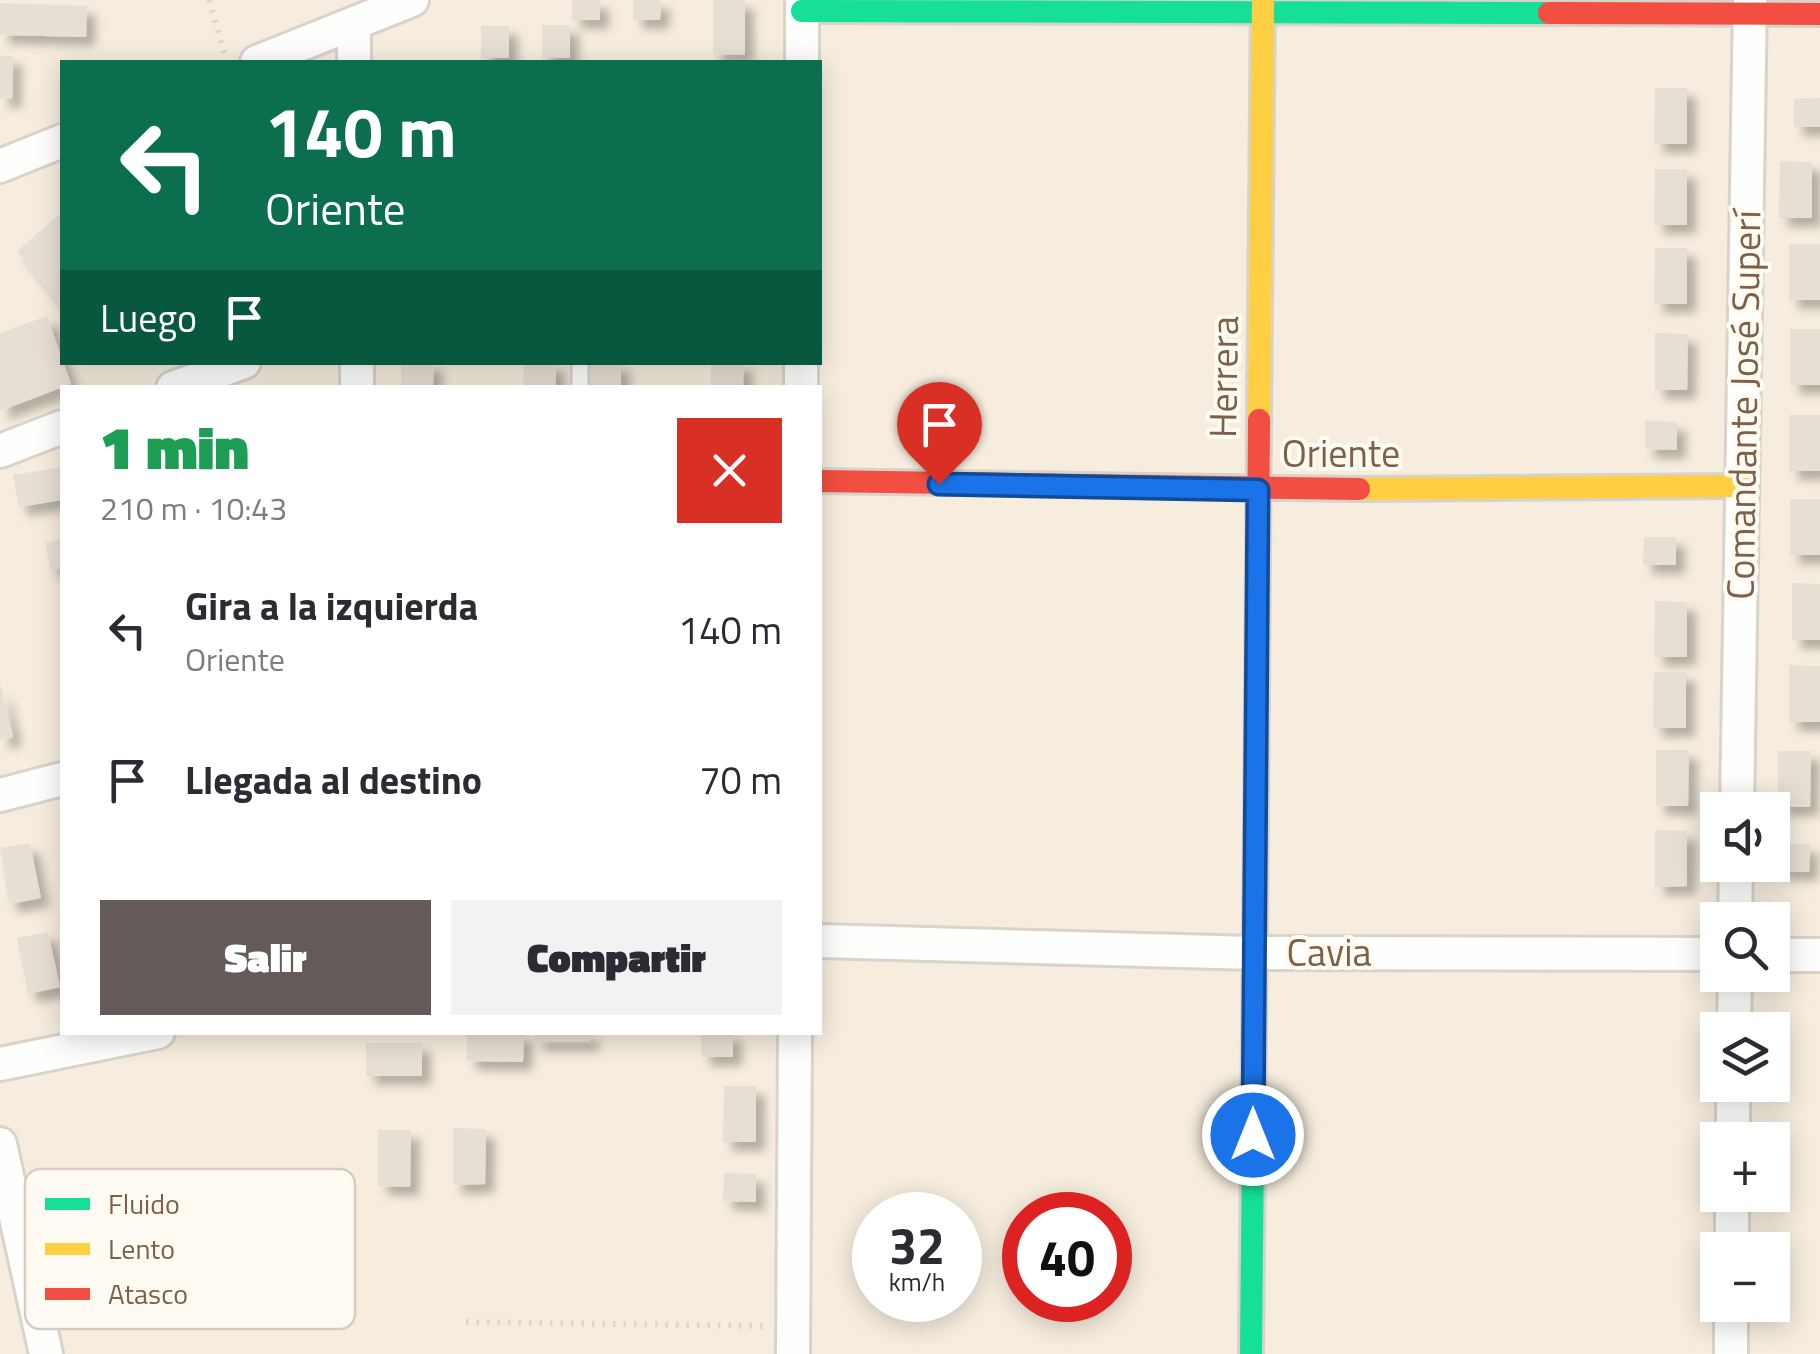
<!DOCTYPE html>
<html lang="es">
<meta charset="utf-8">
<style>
:root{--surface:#fff;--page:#f2f2f3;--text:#2b2b33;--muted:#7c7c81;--accent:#645a57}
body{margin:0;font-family:"Titillium Web",sans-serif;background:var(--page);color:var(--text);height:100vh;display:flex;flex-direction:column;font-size:38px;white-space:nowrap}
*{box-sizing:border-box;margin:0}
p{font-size:32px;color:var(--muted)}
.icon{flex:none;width:55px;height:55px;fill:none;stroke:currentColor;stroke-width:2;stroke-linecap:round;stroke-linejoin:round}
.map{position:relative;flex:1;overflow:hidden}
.panel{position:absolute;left:60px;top:385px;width:762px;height:650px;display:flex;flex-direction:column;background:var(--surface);border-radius:0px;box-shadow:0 5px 25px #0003}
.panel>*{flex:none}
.top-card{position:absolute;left:60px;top:60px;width:762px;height:305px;border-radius:0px;box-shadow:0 5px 25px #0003;background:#0b6e4f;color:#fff;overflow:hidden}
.controls{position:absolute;left:1700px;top:792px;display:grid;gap:20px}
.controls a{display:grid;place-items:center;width:90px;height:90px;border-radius:0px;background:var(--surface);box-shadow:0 5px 25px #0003;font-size:50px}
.speed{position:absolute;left:852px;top:1192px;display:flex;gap:20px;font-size:50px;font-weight:700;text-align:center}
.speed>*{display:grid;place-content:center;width:130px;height:130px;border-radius:50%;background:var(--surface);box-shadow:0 5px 25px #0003;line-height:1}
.speed small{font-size:25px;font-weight:400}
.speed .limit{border:15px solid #d22;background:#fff;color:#111}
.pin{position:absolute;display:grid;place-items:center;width:85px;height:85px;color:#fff;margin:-102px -42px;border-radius:50% 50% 50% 0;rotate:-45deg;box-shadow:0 0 10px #0007}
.pin .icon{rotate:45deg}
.me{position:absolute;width:110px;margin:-55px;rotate:0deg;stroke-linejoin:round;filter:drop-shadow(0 0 8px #0008)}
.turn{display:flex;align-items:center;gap:35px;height:210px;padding:0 40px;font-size:45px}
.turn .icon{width:130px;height:130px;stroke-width:2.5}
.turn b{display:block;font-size:70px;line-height:85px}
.then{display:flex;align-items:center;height:95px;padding:0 40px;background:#0003;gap:20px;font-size:38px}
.round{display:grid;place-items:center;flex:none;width:105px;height:105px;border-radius:0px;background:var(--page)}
.summary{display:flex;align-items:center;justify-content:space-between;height:170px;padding:0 40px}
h1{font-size:60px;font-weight:800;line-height:75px;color:#1e9e55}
.primary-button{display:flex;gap:20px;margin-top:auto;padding:20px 40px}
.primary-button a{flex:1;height:115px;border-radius:0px;background:var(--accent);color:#fff;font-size:40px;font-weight:800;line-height:115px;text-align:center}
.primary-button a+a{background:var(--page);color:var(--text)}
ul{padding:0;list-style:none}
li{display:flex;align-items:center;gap:30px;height:150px;padding:0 40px}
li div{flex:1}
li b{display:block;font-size:38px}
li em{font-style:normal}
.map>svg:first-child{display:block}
</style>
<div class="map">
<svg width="1820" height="1354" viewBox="0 0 1820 1354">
<defs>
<filter id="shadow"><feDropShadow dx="9" dy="9" stdDeviation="5" flood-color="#0004"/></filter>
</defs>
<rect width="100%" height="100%" fill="#faf6ee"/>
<path fill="#f6edde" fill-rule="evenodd" d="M0 0H1820V1354H0ZM62 62H820V362H62ZM62 388H820V1032H62ZM1718 810H1772V865H1718ZM1718 920H1772V975H1718ZM1718 1030H1772V1085H1718ZM1718 1140H1772V1195H1718ZM875 1215H960V1300H875ZM1025 1215H1110V1300H1025ZM1718 1250H1772V1305H1718Z"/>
<path fill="#e7dfd5" filter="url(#shadow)" d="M572 0H600V20H572Z
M633 0H661L660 20H633Z
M713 0H745V55L713 54Z
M0 3 87 6 86 37 0 35Z
M542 25H570V58H542Z
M481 26H509V58H481Z
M0 56H13L12 99H0Z
M1655 88H1687V144H1654Z
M1820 98V127H1794V99Z
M1780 161 1812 162V218H1779Z
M1655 169H1687V225H1654Z
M62 212V307L17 251Z
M1789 244H1820V300H1789Z
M1655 248H1687V304H1654Z
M47 316 71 384 0 411V333Z
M1790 329H1820V385H1790Z
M1655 333 1688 334 1687 390H1655Z
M401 362H434L433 387H401Z
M524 362H556V388H523Z
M589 362H621V388L589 387Z
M711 362H744L743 388H711Z
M1789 415H1820V471H1789Z
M1645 421 1677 422V450L1645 449Z
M62 467V500L19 507 13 475Z
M1790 499H1820V555H1790Z
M1644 537H1676V565H1643Z
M62 539V568L51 570 45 543Z
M1792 583 1820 584V640H1792Z
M1655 601 1687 602V657H1654Z
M1789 665 1820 666V722H1789Z
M1654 672H1686V728H1653Z
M0 683 13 737 0 740Z
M1656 750H1689L1688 806H1656Z
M1778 751H1811L1810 807H1778Z
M1655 830 1687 831V886L1655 887Z
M30 843 41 898 9 904 0 848Z
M1777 844H1810L1809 872 1777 871Z
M48 932 60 987 28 994 17 938Z
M467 1032H524L523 1062 467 1061Z
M534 1032H590V1042H534Z
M701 1032H733V1057H701Z
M366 1043H422V1076H366Z
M724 1086H756V1142H723Z
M453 1128 486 1129 485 1184 453 1185Z
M378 1130H411L410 1187 378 1186Z
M724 1173 756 1174V1202L723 1201Z"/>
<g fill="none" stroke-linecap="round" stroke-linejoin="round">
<defs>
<path id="lane" d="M580 388V362"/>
<path id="street" d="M802 0V62
M257 62 412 0
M354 62V24
M0 166 62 141
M357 362V388
M173 388 244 362
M801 388V362
M0 451 62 427
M0 795 62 779
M1737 810 1750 0
M1735 920 1736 865
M820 941 1254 953 1718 954
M1772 955H1820
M1734 1030 1735 975
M0 1064 158 1032
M1733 1140V1085
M0 1144 46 1354
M1732 1250V1195
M793 1354 795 1032
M1731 1354V1305"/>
<path id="fast" d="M802 11 1549 13
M1251 1354 1256 821"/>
<path id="slow" d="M1259 420 1263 0
M1359 489 1742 486"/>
<path id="jam" d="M1549 13 1820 14
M820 481 1359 489
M1256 821 1259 420"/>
</defs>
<use href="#lane" stroke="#d9d3cc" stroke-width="20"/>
<use href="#street" stroke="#d9d3cc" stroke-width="38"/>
<use href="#fast" stroke="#d8d2c9" stroke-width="28"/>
<use href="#slow" stroke="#d8d2c9" stroke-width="28"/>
<use href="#jam" stroke="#d8d2c9" stroke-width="28"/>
<path stroke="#ddd6ce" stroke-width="6" stroke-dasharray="2.5 8" stroke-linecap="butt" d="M209 0 225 56
M466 1322 766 1326"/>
<use href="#lane" stroke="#fefefc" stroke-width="15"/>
<use href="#street" stroke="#fefefc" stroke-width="32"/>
<use href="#fast" stroke="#16e098" stroke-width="22"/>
<use href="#slow" stroke="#ffcf43" stroke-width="22"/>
<use href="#jam" stroke="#f24e42" stroke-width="22"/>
</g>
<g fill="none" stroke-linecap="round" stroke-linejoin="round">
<defs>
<path id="route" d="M939 484 1258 490 1253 1135"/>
</defs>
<use href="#route" stroke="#114b97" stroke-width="25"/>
<use href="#route" stroke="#1a73e8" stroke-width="18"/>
</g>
<g text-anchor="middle" stroke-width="8" stroke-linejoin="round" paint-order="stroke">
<g font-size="38" fill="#7d6048" stroke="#fffbf2">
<text transform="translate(1224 377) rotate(-89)" y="13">Herrera</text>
<text transform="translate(1744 405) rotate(-89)" y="13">Comandante José Superí</text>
<text x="1341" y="467">Oriente</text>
<text x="1329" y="966">Cavia</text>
</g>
</g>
<rect x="25" y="1169" width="330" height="160" rx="15" fill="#fffbf2" stroke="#d8ccbf" stroke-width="2.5"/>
<rect x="45" y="1198" width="45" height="12" fill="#16e098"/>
<rect x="45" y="1243" width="45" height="12" fill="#ffcf43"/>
<rect x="45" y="1288" width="45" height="12" fill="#f24e42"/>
<g font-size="28" fill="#7d6048">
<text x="108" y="1214">Fluido</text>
<text x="108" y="1259">Lento</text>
<text x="108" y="1304">Atasco</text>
</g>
</svg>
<div class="controls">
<a><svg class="icon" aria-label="sound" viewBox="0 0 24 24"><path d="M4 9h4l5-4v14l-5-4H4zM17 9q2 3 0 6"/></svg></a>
<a><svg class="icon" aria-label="search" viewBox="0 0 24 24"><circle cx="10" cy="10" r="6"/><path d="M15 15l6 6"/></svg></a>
<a><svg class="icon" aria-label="layers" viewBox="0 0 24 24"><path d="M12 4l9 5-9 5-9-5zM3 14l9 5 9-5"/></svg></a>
<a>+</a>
<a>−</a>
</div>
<div class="speed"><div>32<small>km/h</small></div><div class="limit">40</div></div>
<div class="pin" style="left:939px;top:484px;background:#d93025"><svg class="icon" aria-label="arrive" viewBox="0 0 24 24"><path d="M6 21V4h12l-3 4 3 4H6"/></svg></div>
<svg class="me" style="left:1253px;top:1135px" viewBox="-20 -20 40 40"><circle r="17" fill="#1a73e8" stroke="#fff" stroke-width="3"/><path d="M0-11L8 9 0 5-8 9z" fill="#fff"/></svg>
<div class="top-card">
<div class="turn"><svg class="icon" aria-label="left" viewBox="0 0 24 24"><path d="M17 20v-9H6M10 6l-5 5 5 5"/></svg><div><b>140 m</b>Oriente</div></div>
<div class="then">Luego<svg class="icon" aria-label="arrive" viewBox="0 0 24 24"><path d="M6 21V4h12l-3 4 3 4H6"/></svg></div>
</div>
<section class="panel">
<div class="summary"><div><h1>1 min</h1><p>210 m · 10:43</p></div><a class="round" style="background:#d93025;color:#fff"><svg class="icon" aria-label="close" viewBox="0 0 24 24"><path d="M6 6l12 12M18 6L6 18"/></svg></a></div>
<ul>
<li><svg class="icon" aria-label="left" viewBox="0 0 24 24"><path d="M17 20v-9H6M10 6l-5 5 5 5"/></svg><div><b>Gira a la izquierda</b><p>Oriente</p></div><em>140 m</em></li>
<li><svg class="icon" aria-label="arrive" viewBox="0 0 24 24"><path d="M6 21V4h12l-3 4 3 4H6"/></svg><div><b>Llegada al destino</b></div><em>70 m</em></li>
</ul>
<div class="primary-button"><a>Salir</a><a>Compartir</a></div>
</section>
</div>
